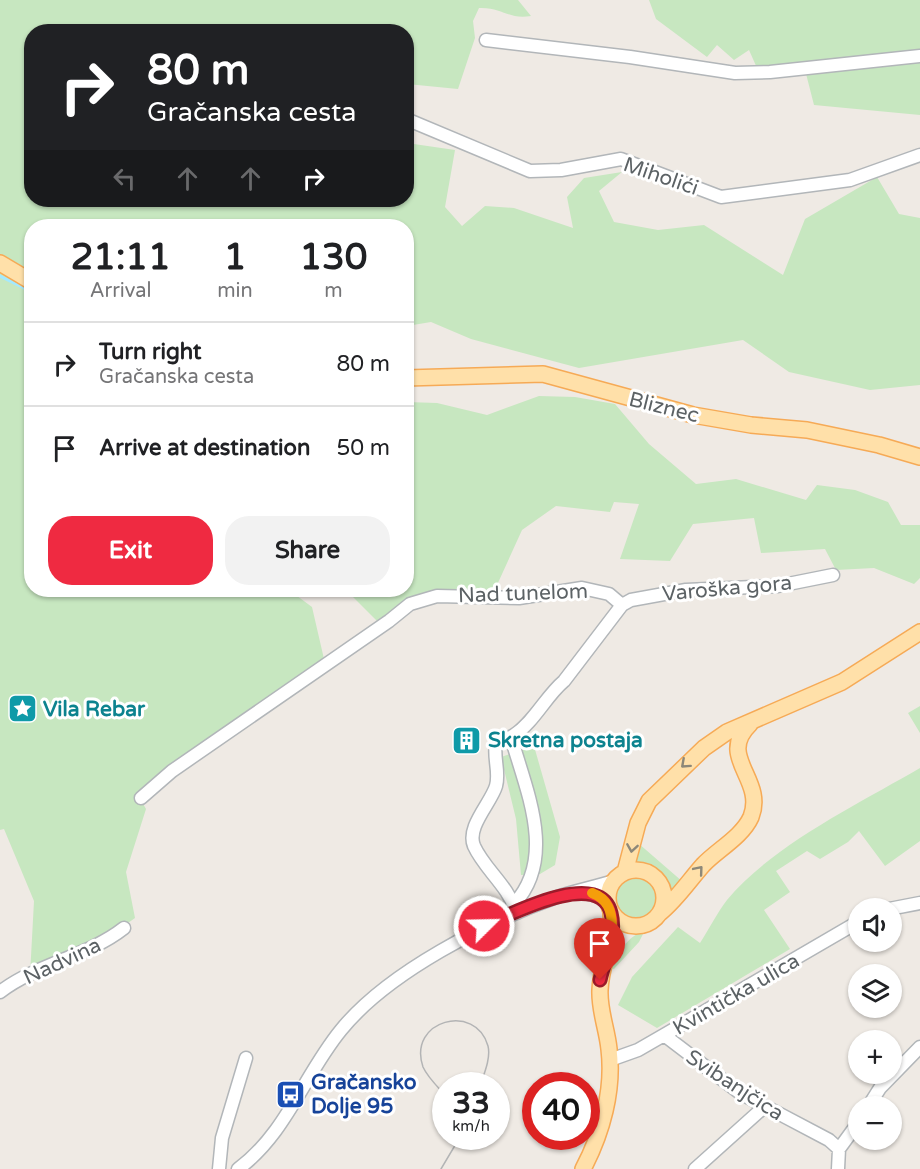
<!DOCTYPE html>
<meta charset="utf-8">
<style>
:root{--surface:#fff;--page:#f2f2f2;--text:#202124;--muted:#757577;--line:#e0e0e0;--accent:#ef2a41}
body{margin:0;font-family:"Varela Round",sans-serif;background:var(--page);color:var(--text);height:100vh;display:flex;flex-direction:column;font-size:22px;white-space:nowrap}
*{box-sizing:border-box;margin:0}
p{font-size:20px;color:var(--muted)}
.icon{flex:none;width:33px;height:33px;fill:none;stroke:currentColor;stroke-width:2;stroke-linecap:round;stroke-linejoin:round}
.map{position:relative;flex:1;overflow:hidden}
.details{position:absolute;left:24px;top:219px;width:390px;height:378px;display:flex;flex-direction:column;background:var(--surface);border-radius:24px;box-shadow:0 2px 4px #0004}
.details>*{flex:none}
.banner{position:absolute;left:24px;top:24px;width:390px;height:183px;border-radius:24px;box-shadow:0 2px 4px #0004;background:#202124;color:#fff;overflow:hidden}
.controls{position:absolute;left:848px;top:898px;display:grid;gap:12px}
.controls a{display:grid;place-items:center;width:54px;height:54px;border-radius:50%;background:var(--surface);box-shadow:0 2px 4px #0004;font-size:30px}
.speed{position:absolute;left:432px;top:1072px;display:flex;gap:12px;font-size:30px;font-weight:700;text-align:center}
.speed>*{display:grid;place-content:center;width:78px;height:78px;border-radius:50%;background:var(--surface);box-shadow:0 2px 4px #0004;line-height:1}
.speed small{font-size:15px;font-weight:400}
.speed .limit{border:9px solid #d22;background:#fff;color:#111}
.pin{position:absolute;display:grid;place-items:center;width:51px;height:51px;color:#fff;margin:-62px -26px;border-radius:50% 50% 50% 0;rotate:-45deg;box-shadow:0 0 6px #0007}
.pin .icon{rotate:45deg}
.me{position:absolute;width:66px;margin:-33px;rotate:67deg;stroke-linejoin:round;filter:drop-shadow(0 0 4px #0008)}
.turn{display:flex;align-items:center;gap:21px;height:126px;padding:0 24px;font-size:27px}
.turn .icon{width:78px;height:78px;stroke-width:2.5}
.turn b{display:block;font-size:42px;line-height:51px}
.lanes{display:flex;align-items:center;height:57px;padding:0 24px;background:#0003;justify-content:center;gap:30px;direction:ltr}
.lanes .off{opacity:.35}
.eta{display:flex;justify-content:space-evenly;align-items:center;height:102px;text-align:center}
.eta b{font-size:36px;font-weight:800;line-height:42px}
.primary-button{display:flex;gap:12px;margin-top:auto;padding:12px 24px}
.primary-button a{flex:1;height:69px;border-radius:24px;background:var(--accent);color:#fff;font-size:24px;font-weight:800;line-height:69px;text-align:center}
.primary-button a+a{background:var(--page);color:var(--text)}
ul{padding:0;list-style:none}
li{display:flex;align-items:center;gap:18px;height:84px;padding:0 24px;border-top:2px solid var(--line)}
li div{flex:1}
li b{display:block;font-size:22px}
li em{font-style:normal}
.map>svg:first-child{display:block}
</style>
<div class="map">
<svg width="920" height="1169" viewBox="0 0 920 1169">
<rect width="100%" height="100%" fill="#efeae4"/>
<path fill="#c7e7c0" d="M0 0H518L531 16C508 20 503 7 479 8L473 21 475 38 458 89 407 84 406 32H32V200H406L407 143 455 150 445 207 462 226 485 206 514 208 573 228 567 197 584 178 622 172 599 191 614 222 658 230 704 225 783 275 805 219 877 177 899 214 920 218V385L870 390 789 372 743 340 579 368 471 339 431 322 407 326 406 226H32V590H289L312 607 324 659 137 793 146 809 126 872 135 918 97 945 30 975 34 901 4 829 0 830Z
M649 0H920V115L814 105 803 62 757 68 749 50 734 60 717 45 707 57 656 19Z
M539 396 575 397 615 404 649 444 696 484 736 479 806 500 817 485 855 490 888 502 901 525H920V578L914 584 874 568 836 570 825 549 761 553 754 518 693 524 670 561 620 559 639 504 614 502 610 512 556 506 522 530 492 596 407 600 378 622 346 590H406L407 402 437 403 487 415Z
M920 706V733L908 713Z
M534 746 560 837 555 865 540 874 521 875 516 819 501 757Z
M920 768V841L885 866 859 831 848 842 820 859 807 851 776 871 790 892 764 910 790 949 657 1028 618 1005 632 977 678 927 700 943C709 929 717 913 727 900 771 846 860 803 920 768Z
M638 843 683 882 671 897C664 878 657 866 636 864Z
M616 898a20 20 0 1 1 40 0a20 20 0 1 1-40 0Z
M644 932 639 942 614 969 611 968C618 955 627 935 644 932Z"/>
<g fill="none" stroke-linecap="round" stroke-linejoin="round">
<path stroke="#a4e9ff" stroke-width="3" d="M0 276 32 292"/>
<defs>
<path id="minor" d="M486 40 630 57 735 73 770 72 920 56
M406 119 530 171 561 170 621 159 721 197 850 180 920 155
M514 747C529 797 555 860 514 904
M141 798 172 771 389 621 410 604 437 596 519 598 582 588 609 594 622 605
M581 892 601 897 608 905
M889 909 920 903
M517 913C507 884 485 870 474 846 466 827 491 803 496 786 500 772 493 757 496 744 502 740 508 739 514 735 534 722 546 696 564 681L622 605 631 600 686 590 778 586 833 575
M0 992C38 963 87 957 124 928
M664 1035 740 1093 829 1140 839 1149 838 1169
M610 1060 638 1050 664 1035 858 922
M868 1107 880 1088 920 1047
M839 1149 858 1123
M219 1169 222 1138 246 1058
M238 1169C286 1134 304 1075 341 1030 388 972 487 922 557 897 575 891 595 887 614 881
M695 1169 764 1107"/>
<path id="major" d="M0 263 32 282
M406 378 543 374 693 415 751 425 807 430 879 445 920 457
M608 898a28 28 0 1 1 56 0a28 28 0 1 1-56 0Z
M625 872 638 823 649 801 704 748 727 732 842 682 920 632
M660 913C677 899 688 882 703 865 717 850 742 837 751 817 766 779 716 757 750 724
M583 1169C602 1133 614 1090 609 1049 607 1029 599 1010 600 990 601 962 614 943 611 913"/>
</defs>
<use href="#minor" stroke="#b2b6b9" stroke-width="15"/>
<use href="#major" stroke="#f6aa56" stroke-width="18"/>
<use href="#minor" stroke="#fff" stroke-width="12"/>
<use href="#major" stroke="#ffe0a9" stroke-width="15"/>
<path stroke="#b3b4b5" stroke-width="1.5" d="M446 1096C438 1087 428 1078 423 1067 407 1020 476 1002 488 1046 491 1058 484 1074 480 1086
M441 1169 460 1137"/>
</g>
<defs><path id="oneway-chevron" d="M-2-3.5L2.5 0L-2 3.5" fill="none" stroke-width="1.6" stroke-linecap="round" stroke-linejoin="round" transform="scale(1.5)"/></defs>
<g stroke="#8d8879">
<use href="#oneway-chevron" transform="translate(685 764) rotate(138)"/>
<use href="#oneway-chevron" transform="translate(632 848) rotate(99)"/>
<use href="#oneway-chevron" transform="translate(699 870) rotate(-50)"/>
</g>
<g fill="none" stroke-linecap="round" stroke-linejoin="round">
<defs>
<path id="route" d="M484 926C509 915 600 867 611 913 617 936 605 958 600 980"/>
</defs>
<use href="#route" stroke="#9b1b2a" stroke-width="15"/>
<use href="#route" stroke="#ef2a41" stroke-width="10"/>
<path stroke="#f59e0b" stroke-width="10" d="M592 893C608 899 612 911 612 927"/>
</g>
<defs>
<symbol id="sight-square" viewBox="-11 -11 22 22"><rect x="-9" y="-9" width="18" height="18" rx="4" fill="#0f9aa8" stroke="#fff"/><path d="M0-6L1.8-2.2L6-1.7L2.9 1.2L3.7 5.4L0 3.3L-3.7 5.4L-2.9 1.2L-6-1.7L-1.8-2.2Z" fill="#fff"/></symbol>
<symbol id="building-square" viewBox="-11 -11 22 22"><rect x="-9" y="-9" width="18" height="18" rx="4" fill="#0f9aa8" stroke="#fff"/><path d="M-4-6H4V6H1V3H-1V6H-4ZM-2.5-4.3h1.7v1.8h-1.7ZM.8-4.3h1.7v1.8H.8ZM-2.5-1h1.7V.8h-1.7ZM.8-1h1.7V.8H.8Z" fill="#fff"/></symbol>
<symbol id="bus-square" viewBox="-11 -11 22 22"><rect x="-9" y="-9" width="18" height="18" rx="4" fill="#1a4fb4" stroke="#fff"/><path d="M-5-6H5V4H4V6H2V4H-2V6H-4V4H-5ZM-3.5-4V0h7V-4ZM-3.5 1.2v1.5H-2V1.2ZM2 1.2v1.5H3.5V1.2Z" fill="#fff"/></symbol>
</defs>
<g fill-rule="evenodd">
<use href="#sight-square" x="6" y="692" width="33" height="33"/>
<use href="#building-square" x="450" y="724" width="33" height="33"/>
<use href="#bus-square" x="274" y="1078" width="33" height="33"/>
</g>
<g text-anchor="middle" stroke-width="6" stroke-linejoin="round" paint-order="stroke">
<g font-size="21" fill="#5c6265" stroke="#fff">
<text transform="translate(661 176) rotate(19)" y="7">Miholići</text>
<text transform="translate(664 407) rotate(14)" y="7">Bliznec</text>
<text transform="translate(727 588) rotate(-5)" y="7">Varoška gora</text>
<text transform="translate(523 593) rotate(-2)" y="7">Nad tunelom</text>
<text transform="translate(62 961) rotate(-25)" y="7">Nadvina</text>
<text transform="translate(736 994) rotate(-30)" y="7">Kvintička ulica</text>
<text transform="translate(735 1085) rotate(33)" y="7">Svibanjčica</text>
</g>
<g font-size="21" font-weight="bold" fill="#0d838f" stroke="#fff" text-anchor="start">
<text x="43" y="716">Vila Rebar</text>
<text x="488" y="747">Skretna postaja</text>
</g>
<g font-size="21" font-weight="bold" fill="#164399" stroke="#fff" text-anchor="start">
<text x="311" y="1089">Gračansko<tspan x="311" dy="24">Dolje 95</tspan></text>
</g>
</g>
</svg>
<div class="controls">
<a><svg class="icon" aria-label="sound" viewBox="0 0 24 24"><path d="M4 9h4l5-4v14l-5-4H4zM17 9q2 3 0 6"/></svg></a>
<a><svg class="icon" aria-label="layers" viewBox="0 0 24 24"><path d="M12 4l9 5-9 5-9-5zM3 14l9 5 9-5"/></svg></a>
<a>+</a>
<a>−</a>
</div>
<div class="speed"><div>33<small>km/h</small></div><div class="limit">40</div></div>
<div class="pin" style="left:600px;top:980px;background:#d93025"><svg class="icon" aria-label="arrive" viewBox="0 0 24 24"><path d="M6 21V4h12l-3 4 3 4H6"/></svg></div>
<svg class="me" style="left:484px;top:926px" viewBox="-20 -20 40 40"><circle r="17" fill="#ef2a41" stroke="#fff" stroke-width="3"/><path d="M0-11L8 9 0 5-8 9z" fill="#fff"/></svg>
<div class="banner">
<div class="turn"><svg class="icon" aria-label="right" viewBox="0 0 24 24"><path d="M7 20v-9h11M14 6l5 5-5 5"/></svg><div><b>80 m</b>Gračanska cesta</div></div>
<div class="lanes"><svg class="icon off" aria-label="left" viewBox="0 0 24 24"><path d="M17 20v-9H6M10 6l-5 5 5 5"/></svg><svg class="icon off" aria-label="ahead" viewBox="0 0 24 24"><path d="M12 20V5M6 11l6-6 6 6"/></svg><svg class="icon off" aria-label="ahead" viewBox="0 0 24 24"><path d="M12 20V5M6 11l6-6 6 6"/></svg><svg class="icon" aria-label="right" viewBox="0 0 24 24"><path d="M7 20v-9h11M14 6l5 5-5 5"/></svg></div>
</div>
<section class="details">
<div class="eta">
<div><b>21:11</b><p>Arrival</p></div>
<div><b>1</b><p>min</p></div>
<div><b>130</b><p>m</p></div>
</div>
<ul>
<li><svg class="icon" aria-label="right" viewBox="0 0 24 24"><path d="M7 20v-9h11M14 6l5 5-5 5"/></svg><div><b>Turn right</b><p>Gračanska cesta</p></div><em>80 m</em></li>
<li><svg class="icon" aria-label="arrive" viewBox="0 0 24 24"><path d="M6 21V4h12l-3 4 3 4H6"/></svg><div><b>Arrive at destination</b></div><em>50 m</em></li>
</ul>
<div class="primary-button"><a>Exit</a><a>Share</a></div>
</section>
</div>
